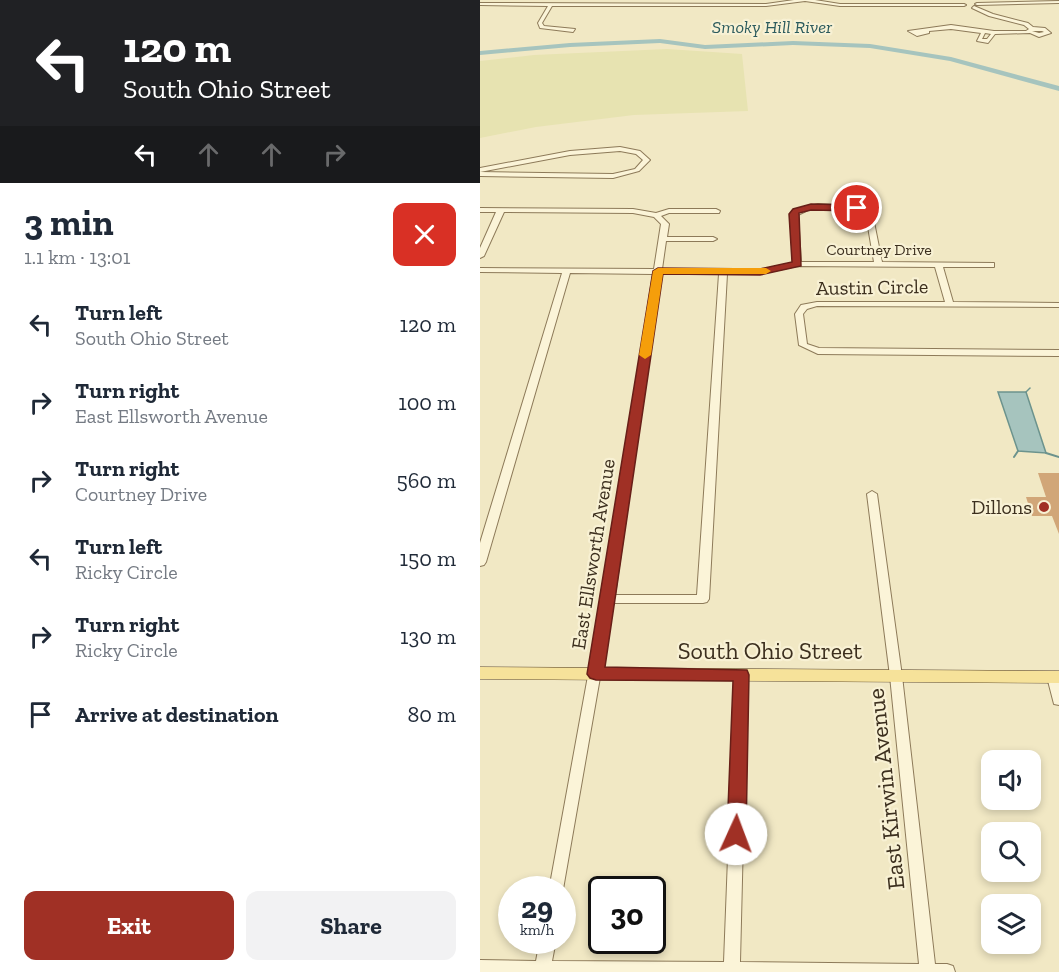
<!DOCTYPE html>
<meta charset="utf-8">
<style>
:root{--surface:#fff;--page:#f2f2f3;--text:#1f2937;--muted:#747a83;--accent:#a03025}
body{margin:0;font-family:"Zilla Slab",serif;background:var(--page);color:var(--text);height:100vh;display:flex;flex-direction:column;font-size:22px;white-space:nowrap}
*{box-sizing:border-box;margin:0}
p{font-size:20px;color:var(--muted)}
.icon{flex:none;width:33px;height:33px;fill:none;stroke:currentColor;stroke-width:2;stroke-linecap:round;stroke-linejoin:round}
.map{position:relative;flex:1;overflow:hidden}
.side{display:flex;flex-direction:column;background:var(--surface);width:480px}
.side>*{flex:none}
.hud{background:#202124;color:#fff;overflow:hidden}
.tools{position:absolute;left:501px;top:750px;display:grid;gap:12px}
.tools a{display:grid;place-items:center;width:60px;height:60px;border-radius:12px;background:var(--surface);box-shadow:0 3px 9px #0003;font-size:30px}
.speed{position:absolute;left:18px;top:876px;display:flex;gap:12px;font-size:30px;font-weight:700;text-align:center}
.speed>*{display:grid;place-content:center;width:78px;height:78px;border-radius:50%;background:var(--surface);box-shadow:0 3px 9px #0003;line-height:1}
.speed small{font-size:15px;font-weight:400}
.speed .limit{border:3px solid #111;border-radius:9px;background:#fff;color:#111}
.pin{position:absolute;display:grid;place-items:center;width:51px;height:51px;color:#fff;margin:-26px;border:3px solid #fff;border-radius:50%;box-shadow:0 2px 6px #0007}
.me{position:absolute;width:66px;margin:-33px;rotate:2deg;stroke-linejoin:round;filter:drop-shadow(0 0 4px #0008)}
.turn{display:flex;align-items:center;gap:21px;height:126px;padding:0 24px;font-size:27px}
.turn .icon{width:78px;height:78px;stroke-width:2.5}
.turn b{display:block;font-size:42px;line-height:51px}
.lanes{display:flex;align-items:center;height:57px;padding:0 24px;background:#0003;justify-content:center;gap:30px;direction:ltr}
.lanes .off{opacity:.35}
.round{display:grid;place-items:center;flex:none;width:63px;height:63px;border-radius:12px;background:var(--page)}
.head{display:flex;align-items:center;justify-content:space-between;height:102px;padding:0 24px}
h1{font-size:36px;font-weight:800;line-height:45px}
.primary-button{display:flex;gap:12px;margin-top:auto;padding:12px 24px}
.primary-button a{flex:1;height:69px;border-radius:12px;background:var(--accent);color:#fff;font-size:24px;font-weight:800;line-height:69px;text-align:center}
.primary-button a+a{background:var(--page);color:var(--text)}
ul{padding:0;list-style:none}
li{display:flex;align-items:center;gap:18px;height:78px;padding:0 24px}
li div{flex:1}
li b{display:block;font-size:22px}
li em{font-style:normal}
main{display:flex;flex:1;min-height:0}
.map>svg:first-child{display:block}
</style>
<main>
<section class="side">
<div class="hud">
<div class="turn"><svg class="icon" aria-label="left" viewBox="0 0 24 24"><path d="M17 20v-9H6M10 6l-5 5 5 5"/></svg><div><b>120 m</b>South Ohio Street</div></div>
<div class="lanes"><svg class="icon" aria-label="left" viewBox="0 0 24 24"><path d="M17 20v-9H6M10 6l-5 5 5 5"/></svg><svg class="icon off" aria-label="ahead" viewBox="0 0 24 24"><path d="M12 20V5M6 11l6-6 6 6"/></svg><svg class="icon off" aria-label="ahead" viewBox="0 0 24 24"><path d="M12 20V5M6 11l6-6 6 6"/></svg><svg class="icon off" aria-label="right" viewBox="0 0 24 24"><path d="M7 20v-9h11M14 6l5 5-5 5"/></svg></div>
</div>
<div class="head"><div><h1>3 min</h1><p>1.1 km · 13:01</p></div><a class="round" style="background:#d93025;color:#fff"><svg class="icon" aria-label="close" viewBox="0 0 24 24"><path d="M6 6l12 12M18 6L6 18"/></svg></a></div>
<ul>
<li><svg class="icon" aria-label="left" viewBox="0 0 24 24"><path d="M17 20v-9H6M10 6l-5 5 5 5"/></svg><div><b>Turn left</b><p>South Ohio Street</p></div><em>120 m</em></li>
<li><svg class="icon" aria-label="right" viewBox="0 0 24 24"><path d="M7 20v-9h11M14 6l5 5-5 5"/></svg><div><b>Turn right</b><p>East Ellsworth Avenue</p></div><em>100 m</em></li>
<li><svg class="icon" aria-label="right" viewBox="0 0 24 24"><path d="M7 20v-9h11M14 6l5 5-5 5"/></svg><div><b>Turn right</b><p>Courtney Drive</p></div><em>560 m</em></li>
<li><svg class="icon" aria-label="left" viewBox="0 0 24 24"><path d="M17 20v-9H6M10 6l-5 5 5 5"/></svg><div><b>Turn left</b><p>Ricky Circle</p></div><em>150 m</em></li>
<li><svg class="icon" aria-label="right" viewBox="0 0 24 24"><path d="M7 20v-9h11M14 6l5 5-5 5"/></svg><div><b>Turn right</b><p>Ricky Circle</p></div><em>130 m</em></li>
<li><svg class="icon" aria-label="arrive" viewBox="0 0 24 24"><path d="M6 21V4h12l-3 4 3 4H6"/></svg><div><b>Arrive at destination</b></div><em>80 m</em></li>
</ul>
<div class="primary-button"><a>Exit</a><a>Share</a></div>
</section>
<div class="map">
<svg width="579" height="972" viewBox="0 0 579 972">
<rect width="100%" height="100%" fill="#f1e8c4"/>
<path fill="#e7e3b1" d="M187 49 262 54 268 111 154 115 56 127 0 138V61L54 55Z"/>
<path fill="#a6c4be" stroke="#6c938d" stroke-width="1.5" d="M518 392H546L566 453 538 451Z"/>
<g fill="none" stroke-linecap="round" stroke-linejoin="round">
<path stroke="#6c938d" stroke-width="1.5" d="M546 392 550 388"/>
<path stroke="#6c938d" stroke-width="2" d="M566 453 579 457
M534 457 538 451"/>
<path fill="#a6c4be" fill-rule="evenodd" d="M180 39 225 45 313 41 390 44 471 57 579 86V91L470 61 390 48 313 45 225 49 180 43 90 47 0 55V51L90 43Z"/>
</g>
<path fill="#d1a678" d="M558 473H579V534L572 516H552L546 497H566Z"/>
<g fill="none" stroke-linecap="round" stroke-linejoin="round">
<defs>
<path id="minor" d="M314 0H335L360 4H484L486 5 484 6H360L325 1 286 6H72L62 23 64 26 95 29 93 32 60 28 58 23 68 6 0 5V3L286 4Z
M579 1V3L497 5 495 4 497 3Z
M494 6 513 14 548 23 553 27 565 28 571 33 559 37 550 33 515 34 508 43 497 41 501 33 471 29 449 31V33L437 36 428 31 471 25 514 31H546L549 29 544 25 509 16 492 8ZM552 31H562L564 32 559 33ZM505 33 511 34 507 39H502Z
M140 147 160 151 170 160 159 171 133 178 0 176V168L90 151ZM140 151 156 154 163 160 155 169 133 174 0 172 90 155Z
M338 204 373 206 392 212 402 262 514 263V267H463L473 302 579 303V307L337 306 327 309 323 314 327 344 339 348 579 350V356L338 354 319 345 315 314 321 305 337 302H465L455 267 317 266 280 274H247L229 599 227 602 223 603H133L82 895V890H69L122 599 173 274 90 273 6 562 4 565 0 566V543L82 273 0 272V268L174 269 181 224 174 217 153 213 24 212 4 256 0 258V248L16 212H0V208L153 209 176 213 189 209H236L240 211 239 213H189L181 216 189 224 187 237H233L237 239 233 241H186L182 269 280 270 313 263 310 214 317 209ZM350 208 373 211 386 215 394 262H321L318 215 328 210ZM181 274H239L217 595H135Z
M392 491 397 494 422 676 455 964H467L473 966 475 972H0V960L56 961 60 940H76L72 961 244 962 255 675 256 672 261 670 266 672 267 675 260 962 439 964 410 676 387 494Z
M573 672 578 674 579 676V705L574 704 567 677 568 674Z"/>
<path id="major" d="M0 667 579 671V683L0 679Z"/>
</defs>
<use href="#minor" stroke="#8d7a59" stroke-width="2"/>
<use href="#major" stroke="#5b472e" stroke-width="1"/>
<use href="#minor" fill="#fbf4d8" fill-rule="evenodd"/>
<use href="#major" fill="#f6e29a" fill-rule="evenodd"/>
</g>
<path fill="#a03025" stroke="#681f18" stroke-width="1.5" d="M331 204 377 205 382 208 377 211 331 210 319 213 321 266 280 275 183 274 125 667 267 670 269 675 266 834 263 840 256 842 249 840 247 834 253 681 116 680 110 678 107 674 173 271 178 268 280 269 312 262 309 214 313 209Z"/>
<path fill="#f59e0b" d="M178 268H286L291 271 286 274H183L171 355 165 359 159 355 173 271Z"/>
<circle fill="#a03025" stroke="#f8f1d4" stroke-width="2" cx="564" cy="507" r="6"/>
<g text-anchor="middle" stroke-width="4.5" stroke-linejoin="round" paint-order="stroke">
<g font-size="16" fill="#3c2f1e" stroke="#f8f1d4">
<text x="399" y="255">Courtney Drive</text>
</g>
<g font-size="18" font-style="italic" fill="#2c5b5d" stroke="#f8f1d4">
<text x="292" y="33">Smoky Hill River</text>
</g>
<g font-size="20" fill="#3c2f1e" stroke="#f8f1d4">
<text transform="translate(392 287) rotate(-1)" y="7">Austin Circle</text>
<text transform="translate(113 554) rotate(-81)" y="7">East Ellsworth Avenue</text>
</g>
<g font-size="20" fill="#3c2f1e" stroke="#f8f1d4" text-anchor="end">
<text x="552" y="514">Dillons</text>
</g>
<g font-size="24" fill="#3c2f1e" stroke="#f8f1d4">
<text x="290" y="659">South Ohio Street</text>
<text transform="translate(406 789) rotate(-96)" y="8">East Kirwin Avenue</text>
</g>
</g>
</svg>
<div class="tools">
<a><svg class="icon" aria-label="sound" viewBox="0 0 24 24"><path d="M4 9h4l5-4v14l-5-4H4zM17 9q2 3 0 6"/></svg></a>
<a><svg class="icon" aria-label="search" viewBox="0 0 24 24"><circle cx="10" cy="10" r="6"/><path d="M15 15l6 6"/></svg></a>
<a><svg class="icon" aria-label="layers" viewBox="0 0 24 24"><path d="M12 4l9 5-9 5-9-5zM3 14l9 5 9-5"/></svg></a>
</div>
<div class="speed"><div>29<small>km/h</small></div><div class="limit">30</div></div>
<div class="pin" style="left:377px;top:208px;background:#d93025"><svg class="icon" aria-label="arrive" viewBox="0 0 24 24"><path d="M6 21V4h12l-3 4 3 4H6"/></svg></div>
<svg class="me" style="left:256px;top:834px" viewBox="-20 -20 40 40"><circle r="19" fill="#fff"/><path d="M0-13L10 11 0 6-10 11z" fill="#a03025"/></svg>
</div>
</main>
